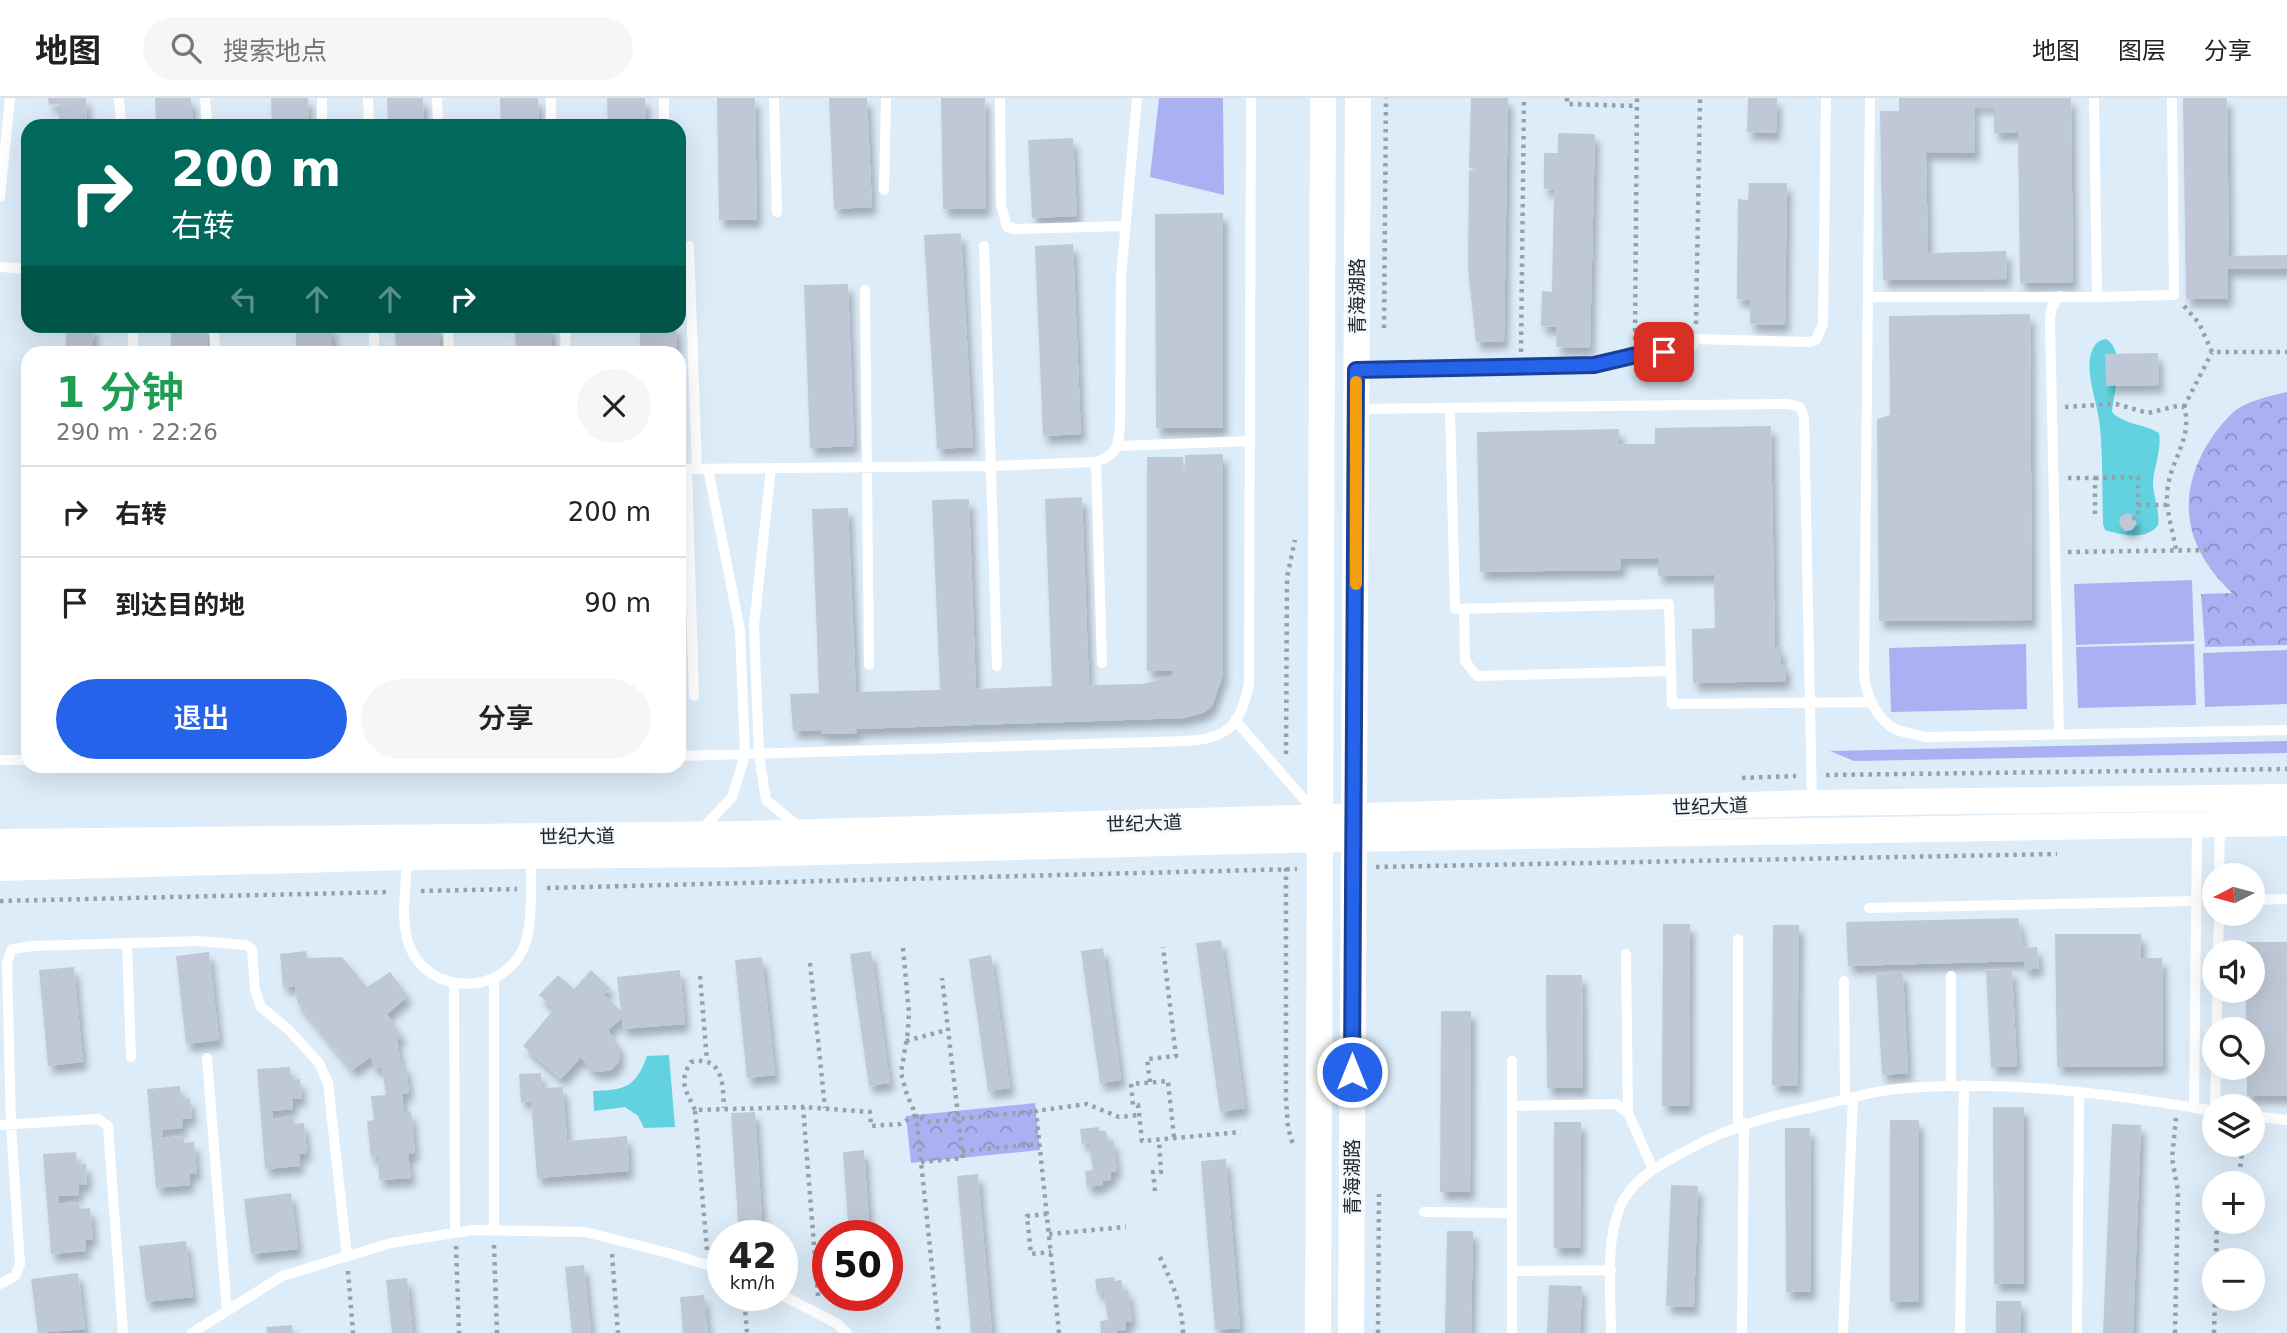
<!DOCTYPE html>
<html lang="zh">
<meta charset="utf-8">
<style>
:root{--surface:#fff;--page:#f6f6f6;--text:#222;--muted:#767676;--line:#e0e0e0;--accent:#2563eb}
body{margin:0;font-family:"DejaVu Sans","Noto Sans SC",sans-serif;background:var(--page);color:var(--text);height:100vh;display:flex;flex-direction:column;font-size:26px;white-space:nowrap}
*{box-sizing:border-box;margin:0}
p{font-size:23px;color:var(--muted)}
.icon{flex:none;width:38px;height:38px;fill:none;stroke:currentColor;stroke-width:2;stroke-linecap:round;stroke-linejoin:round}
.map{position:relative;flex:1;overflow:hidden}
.side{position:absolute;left:21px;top:248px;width:665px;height:427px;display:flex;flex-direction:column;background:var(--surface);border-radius:21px;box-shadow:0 7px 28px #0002}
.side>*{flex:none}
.guide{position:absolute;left:21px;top:21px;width:665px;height:214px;border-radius:21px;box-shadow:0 7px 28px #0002;background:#00695c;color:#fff;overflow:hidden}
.needle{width:46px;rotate:264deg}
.fabs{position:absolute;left:2202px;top:765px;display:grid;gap:14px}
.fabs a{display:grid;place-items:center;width:63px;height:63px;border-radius:50%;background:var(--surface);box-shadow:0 7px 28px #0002;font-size:35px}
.speed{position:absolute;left:707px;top:1122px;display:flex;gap:14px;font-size:35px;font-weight:700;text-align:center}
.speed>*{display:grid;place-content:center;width:91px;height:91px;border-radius:50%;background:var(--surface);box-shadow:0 7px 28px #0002;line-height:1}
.speed small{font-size:18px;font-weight:400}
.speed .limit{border:10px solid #d22;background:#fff;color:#111}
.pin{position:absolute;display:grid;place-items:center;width:60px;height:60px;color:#fff;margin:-30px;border-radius:14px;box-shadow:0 4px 10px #0006}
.me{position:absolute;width:77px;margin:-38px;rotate:0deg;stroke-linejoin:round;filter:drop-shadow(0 0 5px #0008)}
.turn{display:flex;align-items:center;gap:24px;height:147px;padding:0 35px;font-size:32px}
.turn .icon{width:91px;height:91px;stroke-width:2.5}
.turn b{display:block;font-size:49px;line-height:60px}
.lanes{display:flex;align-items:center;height:66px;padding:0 35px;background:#0003;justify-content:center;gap:35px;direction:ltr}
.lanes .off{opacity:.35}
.round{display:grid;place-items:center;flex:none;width:74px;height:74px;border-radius:37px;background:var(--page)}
.overview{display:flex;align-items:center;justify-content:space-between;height:119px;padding:0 35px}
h1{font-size:42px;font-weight:600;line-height:52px;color:#1e9e55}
.cta{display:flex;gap:14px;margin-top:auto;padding:14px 35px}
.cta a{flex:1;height:80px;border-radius:42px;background:var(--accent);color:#fff;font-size:28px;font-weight:600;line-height:80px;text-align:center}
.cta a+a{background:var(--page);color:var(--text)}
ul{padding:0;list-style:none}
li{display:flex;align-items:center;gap:21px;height:91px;padding:0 35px;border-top:2px solid var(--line)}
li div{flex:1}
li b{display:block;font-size:26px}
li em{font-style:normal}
header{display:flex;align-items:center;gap:42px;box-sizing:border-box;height:98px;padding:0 35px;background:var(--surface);border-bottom:2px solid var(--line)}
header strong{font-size:33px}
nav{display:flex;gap:38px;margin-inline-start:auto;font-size:24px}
.search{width:490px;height:63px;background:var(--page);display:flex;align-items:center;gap:18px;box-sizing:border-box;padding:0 24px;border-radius:38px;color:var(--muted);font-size:26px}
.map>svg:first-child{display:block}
</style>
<header>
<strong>地图</strong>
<div class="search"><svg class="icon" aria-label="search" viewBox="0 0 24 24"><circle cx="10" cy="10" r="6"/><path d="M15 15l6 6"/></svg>搜索地点</div>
<nav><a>地图</a><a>图层</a><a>分享</a></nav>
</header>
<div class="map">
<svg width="2287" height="1235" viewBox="0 0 2287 1235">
<defs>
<pattern id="forest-crowns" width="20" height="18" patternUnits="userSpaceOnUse" patternTransform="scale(1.75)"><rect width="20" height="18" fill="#a9b1f2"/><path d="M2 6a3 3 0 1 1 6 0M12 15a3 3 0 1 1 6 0" fill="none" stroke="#8990c4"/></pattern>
<filter id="shadow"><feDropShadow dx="4.5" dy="8" stdDeviation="3.5" flood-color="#0004"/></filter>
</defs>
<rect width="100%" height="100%" fill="#ddecf9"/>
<path fill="#a9b1f2" d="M1159 0H1223L1224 97 1150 79Z
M2192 482 2194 543 2076 547 2074 486Z
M2026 546 2027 611 1891 614 1889 550Z
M2194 546 2196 607 2078 610 2076 549Z
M2287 552V606L2205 609 2203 555Z
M2287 643V655L1854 663 1830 653Z"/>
<path fill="url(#forest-crowns)" d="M2287 294V547L2205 549 2201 496 2232 495C2190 455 2175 408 2203 354 2212 338 2222 324 2236 312 2250 302 2271 298 2287 294Z
M1035 1005 1040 1052 911 1065 906 1018Z"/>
<path fill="#62d2e0" d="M2106 241C2127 254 2114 292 2112 314 2124 327 2145 326 2159 335 2162 354 2153 369 2153 387 2154 400 2160 414 2158 427 2147 443 2121 437 2105 432L2103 426C2102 394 2103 361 2100 329 2098 306 2087 282 2090 260 2092 250 2096 242 2106 241Z
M669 957 675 1029 644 1030 638 1018 625 1009 594 1013 593 993C624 992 636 990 647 958Z"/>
<path fill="#bfc8d7" filter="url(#shadow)" d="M48 0H86L87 28H59V6L49 7Z
M155 0H191L193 28H156Z
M271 0H308L309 28H272Z
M387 0H423L424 28H388Z
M500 0H538L539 28H501Z
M607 0H645L646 28H608Z
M717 0H755L757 122H719Z
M829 0H867L872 109 834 111Z
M941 0H985L986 111H943Z
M1471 0H1508L1504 243 1476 244 1468 171 1469 73 1480 70H1469Z
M1748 0H1777L1776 35 1747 34Z
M1899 0H2071L2073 184 2020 185 2018 34 1994 35V8H1974L1975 55 1926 54 1928 155 2006 153 2007 181 1883 182 1880 13H1899Z
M2183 0H2227L2229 158 2287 157V171H2228V201H2186Z
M1558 35 1595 36 1590 250 1556 249 1557 229 1541 228 1542 193 1552 194 1554 92 1544 91V55H1558Z
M1073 40 1077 118 1032 120 1028 42Z
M1749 85H1787L1785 227 1750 226V202L1737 201 1738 101 1748 102Z
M1223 115V330H1156L1155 116Z
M961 135 973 349 937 351 924 137Z
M1073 146 1081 336 1043 338 1035 148Z
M848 186 854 348 810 350 804 187Z
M2030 216 2032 522 1879 523 1877 321 1890 317 1889 218Z
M67 228H94L92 256H65Z
M171 228H207L208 256H171Z
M296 228H332V256H296Z
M395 228H439L440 256H396Z
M515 228H551L552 256H516Z
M640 228H676L677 256H640Z
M2158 255 2159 287 2106 288 2105 256Z
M1771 328 1775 550 1781 549V566H1786V583L1693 585 1692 531 1715 530 1714 477 1658 478V460L1621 461V472L1480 474 1477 334 1619 331V346H1655V330Z
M1223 356V577L1212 608 1203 615 1184 620 857 631V635L821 636V632L793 633 790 596 819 595 812 411 848 410 856 594 940 592 932 402 969 401 976 591 1052 588 1045 401 1082 399 1089 587 1143 586 1171 578 1174 573H1147V359H1183L1184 400 1185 357Z
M2126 415 2132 416 2137 425 2132 432 2125 433 2120 428 2119 421Z
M2018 820 2024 850 2037 849 2039 870 2024 872V863L1848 868 1846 824Z
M1663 826H1690L1689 1008H1662Z
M1773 827H1799L1797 988 1772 987Z
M2055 836H2141V860H2162L2163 968 2057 969Z
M1221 842 1245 1010 1220 1014 1196 845Z
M2246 844H2287V998H2247V970H2252V931H2246V892H2252V854H2246Z
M1103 850 1121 982 1100 985 1081 853Z
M306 853 307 860 342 859 367 889 390 874 408 898 387 916 402 938 397 941 401 967H406L409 995 402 996 404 1016 411 1013 415 1056H408L411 1080 379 1082 378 1059H371L367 1023 374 1022 371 998 386 997 382 969 374 971 371 959 352 972 297 904 295 888 283 889 280 856Z
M871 853 890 985 869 988 850 856Z
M209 854 219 942 186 946 176 858Z
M991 857 1010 990 988 993 969 861Z
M762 859 775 977 747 980 735 862Z
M74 869 83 964 48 968 39 872Z
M2012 871 2017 968 1991 969 1986 872Z
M591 872 610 890 604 897 621 913 617 879 680 872 685 926 622 931V920L608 932 620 950 619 964 611 972 600 974 591 972 581 959 561 981 523 948 554 911 539 897 558 877 574 891Z
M1903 874 1908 975 1882 977 1876 876Z
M1546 877H1582L1583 990H1547Z
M1441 913H1471L1470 1094H1440Z
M290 969 291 982 300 981 302 1000 292 1001 293 1011 272 1013 273 1021 294 1019V1026L304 1025 307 1056H299L300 1068 265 1071 257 971Z
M541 975 542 990 563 989 567 1043 627 1038 629 1073 537 1080 531 1003 521 1004 519 976Z
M180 988 181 1001 190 1000 192 1020 182 1021 183 1030 162 1032 163 1040 184 1038V1045L194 1044 197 1075 189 1076 190 1087 156 1090 147 991Z
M1993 1009H2024V1186H1994Z
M755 1014 763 1138H739L731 1015Z
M1890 1022H1919V1203L1890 1204Z
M1554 1024H1581L1580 1150H1554Z
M2112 1026 2141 1027 2133 1235H2103Z
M1099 1029V1033H1106L1108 1043 1113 1042 1117 1073 1111 1074V1082L1102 1083 1103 1087 1087 1089 1085 1073 1093 1072 1089 1045 1082 1046 1080 1031Z
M1785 1030H1810L1811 1194H1786Z
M864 1052 870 1138H849L843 1054Z
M76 1054 77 1067 86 1066 87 1086 78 1087 79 1097 58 1098 59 1106 79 1104 80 1111 90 1110 93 1141 85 1142 86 1153 51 1156 43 1056Z
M1226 1061 1240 1230 1215 1232 1201 1063Z
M978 1076 992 1235H971L957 1078Z
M1671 1087 1698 1088 1694 1209 1666 1208Z
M291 1095 298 1151 251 1156 244 1101Z
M1447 1133H1473L1471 1235H1445Z
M186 1143 193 1199 146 1204 139 1148Z
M584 1167 591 1235H572L565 1169Z
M78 1175 85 1231 38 1235 31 1181Z
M1114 1179 1115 1183 1121 1182 1123 1193 1128 1192 1132 1223 1126 1224V1232L1117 1233V1235H1101L1100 1223 1108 1222 1104 1195H1097L1095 1181Z
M407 1180 413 1235H392L386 1182Z
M1549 1187 1582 1188 1580 1235H1547Z
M704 1197 708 1235H683L680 1199Z
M1996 1203H2021V1235H1996Z
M292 1227 293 1235H267L266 1229Z"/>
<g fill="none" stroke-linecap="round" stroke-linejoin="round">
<path stroke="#96a2ab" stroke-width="4.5" stroke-dasharray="3.5 5" stroke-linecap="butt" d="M1567 0V6L1637 8
M2184 208 2199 225 2212 254H2287
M1696 226 1700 0
M1384 230 1386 0
M1635 242 1637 0
M1521 254 1524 0
M2065 309 2116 306 2148 315 2177 308 2184 309C2193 339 2172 360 2168 388 2164 409 2173 432 2176 452
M2184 309 2212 254
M2068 380H2095V419
M2095 380 2138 379V418L2129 423
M2138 407H2168
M2068 454 2210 452
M1286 656 1287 479 1295 442
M1826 677 2287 671
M1742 680 1796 678
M1376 769 2057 756
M1286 770V1001L1288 1029 1293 1047
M547 790 1297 771
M421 793 517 791
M0 803 391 794
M903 850 909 915 908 933 901 975 907 997 916 1017 939 1235
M810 865 825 1010
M700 878 707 963
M906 943 947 932
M1150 984 1147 961 1176 958 1163 849
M695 1012C686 993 678 983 691 964 723 957 723 986 724 1010
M1174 1039 1168 983 1131 986 1133 1007H1138L1142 1043 1241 1034
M962 1053 1039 1046
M921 1064 963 1060 942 880
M2236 1085 2239 1081 2243 1046
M1155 1093 1153 1074H1161L1159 1042
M1047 1116 1027 1118 1031 1156 1051 1154
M1049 1136 1126 1129
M494 1147 497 1235
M456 1148 459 1235
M707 1152 695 1012 803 1009
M612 1156 618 1235
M1160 1159C1172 1185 1182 1206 1183 1235
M2216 1162 2217 1124
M348 1173 353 1235
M744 1197 747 1235
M818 1198 803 1009 870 1014 871 1028 900 1026 916 1017 929 1024 1036 1013
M1059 1235 1036 1013 1087 1006 1119 1019 1139 1017
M1378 1235 1379 1096
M2175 1235 2178 1093 2172 1060 2176 1020
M2214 1235 2215 1200"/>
<path stroke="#fff" stroke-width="10" d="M119 0 121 28
M205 0 207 28
M322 0V28
M368 0 369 28
M437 0 438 28
M551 0V28
M664 0V28
M774 0 777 114
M1000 0 1001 107 1007 129 1016 131 1125 128
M1870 0 1864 575C1865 595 1876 622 1897 632 1905 635 1916 636 1925 639L2287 632
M884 92 886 0
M0 99 10 0
M689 148 697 371
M984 148 997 568
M0 169 28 171
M865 192 869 567
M1868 199H2097L2094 0
M2097 199 2174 197 2172 0
M133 228V256
M214 228 215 256
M374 228V256
M448 228 449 256
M565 228 566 256
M1358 272 1594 267 1649 254 1687 252 1693 248 1695 241 1809 244 1816 242 1823 226 1826 0
M1450 310 1455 511 1669 506 1672 606 1872 604
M1358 311 1788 306 1800 309 1804 319 1812 704
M1118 348 1250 343
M1096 364 1102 565
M771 370 754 528 759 657 766 702 798 728
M679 371 991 368 1096 364C1118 356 1118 349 1120 327L1121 179 1137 0
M687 371 694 598
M1464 511 1465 563 1477 578 1671 573
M1235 622 1315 714
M2059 636 2050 222 2052 208 2060 198
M679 658 1188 643C1229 640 1241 626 1249 586L1251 0
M0 662H28
M702 731 732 699 745 658 740 532 708 371
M407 762C406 789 400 821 409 847 428 898 501 898 523 851 534 828 530 786 531 761
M2219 777 2220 729
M2252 802 2287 801
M1869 810 2196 803
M1738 841V1028
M127 845 131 959
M2218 854 2219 816
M1626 856 1628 1015
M1951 878V988
M1844 883 1845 1002
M454 885 455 1134
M2217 931V892
M207 960 227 1213
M1512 1008 1616 1006 1628 1015 1653 1071
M2215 1008 2216 970
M2194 1010 2197 729
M2252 1018 2287 1022
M0 1027 98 1021 108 1028 123 1235
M1424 1114 1512 1115
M494 1133V881
M1512 1173 1611 1172
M0 1186 15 1178 20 1166 11 1027 7 864 12 851 33 848 199 843 246 847 252 851 255 892 261 909 288 931 319 965 328 985 347 1158
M782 1197 836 1225 847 1235
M192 1235 282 1178 391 1145 473 1132 585 1134 672 1156 723 1172
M1512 1235V963
M1611 1235C1611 1195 1603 1128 1628 1095 1644 1073 1670 1062 1693 1049 1732 1028 1771 1018 1813 1009 1844 1002 1875 992 1907 990 2009 982 2113 996 2214 1013
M1742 1235 1744 1025
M1843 1235 1853 999
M1960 1235 1964 987
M2077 1235 2079 995"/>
<path stroke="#fff" stroke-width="26" d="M0 744 748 736 1812 705 2287 699
M0 770 407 759 747 756 1286 742 2287 725
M1318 1235 1323 0
M1351 1235 1358 0"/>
</g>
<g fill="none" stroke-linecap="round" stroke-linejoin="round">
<defs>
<path id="route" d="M1352 974 1356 272 1594 267 1649 254H1664"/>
</defs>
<use href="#route" stroke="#184099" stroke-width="18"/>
<use href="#route" stroke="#2563eb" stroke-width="12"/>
<path stroke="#f59e0b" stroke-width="12" d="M1356 486V284"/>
</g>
<g text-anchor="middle" stroke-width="5" stroke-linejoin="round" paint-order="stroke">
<g font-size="19" fill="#21272b" stroke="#f2f8fd">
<text transform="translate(1357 198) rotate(-90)" y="7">青海湖路</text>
<text transform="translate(1710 708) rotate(-2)" y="7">世纪大道</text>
<text transform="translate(1144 725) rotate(-2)" y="7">世纪大道</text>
<text transform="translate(577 738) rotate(-1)" y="7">世纪大道</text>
<text transform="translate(1352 1079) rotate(-90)" y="7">青海湖路</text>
</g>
</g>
</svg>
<div class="fabs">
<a><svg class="needle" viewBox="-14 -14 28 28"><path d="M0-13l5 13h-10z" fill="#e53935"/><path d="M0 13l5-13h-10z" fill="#767676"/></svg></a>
<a><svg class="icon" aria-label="sound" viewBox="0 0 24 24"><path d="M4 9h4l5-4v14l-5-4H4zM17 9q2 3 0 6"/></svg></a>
<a><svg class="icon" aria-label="search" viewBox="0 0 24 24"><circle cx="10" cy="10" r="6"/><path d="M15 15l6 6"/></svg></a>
<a><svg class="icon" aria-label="layers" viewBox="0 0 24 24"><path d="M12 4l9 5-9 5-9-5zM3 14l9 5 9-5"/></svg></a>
<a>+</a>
<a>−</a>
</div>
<div class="speed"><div>42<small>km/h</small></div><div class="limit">50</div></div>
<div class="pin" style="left:1664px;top:254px;background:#d93025"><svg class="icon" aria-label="arrive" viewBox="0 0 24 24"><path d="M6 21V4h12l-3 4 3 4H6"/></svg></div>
<svg class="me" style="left:1352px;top:974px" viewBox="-20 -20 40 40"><circle r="17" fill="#2563eb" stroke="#fff" stroke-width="3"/><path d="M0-11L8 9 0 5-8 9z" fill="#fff"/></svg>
<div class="guide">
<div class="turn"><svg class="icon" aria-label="right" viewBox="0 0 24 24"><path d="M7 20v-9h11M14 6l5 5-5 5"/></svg><div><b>200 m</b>右转</div></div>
<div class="lanes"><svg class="icon off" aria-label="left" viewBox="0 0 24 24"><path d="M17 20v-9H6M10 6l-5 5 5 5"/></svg><svg class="icon off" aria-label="ahead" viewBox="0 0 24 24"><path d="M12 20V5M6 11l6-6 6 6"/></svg><svg class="icon off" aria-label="ahead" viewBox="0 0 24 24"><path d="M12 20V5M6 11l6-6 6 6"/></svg><svg class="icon" aria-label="right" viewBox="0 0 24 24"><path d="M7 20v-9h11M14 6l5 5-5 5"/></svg></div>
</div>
<section class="side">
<div class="overview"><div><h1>1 分钟</h1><p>290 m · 22:26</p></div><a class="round"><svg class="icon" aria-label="close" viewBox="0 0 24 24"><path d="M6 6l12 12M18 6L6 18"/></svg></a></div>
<ul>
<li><svg class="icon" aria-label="right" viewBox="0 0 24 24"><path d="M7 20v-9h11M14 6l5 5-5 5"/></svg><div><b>右转</b></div><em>200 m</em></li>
<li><svg class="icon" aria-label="arrive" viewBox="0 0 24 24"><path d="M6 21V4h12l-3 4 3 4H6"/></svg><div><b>到达目的地</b></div><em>90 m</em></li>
</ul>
<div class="cta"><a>退出</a><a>分享</a></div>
</section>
</div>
